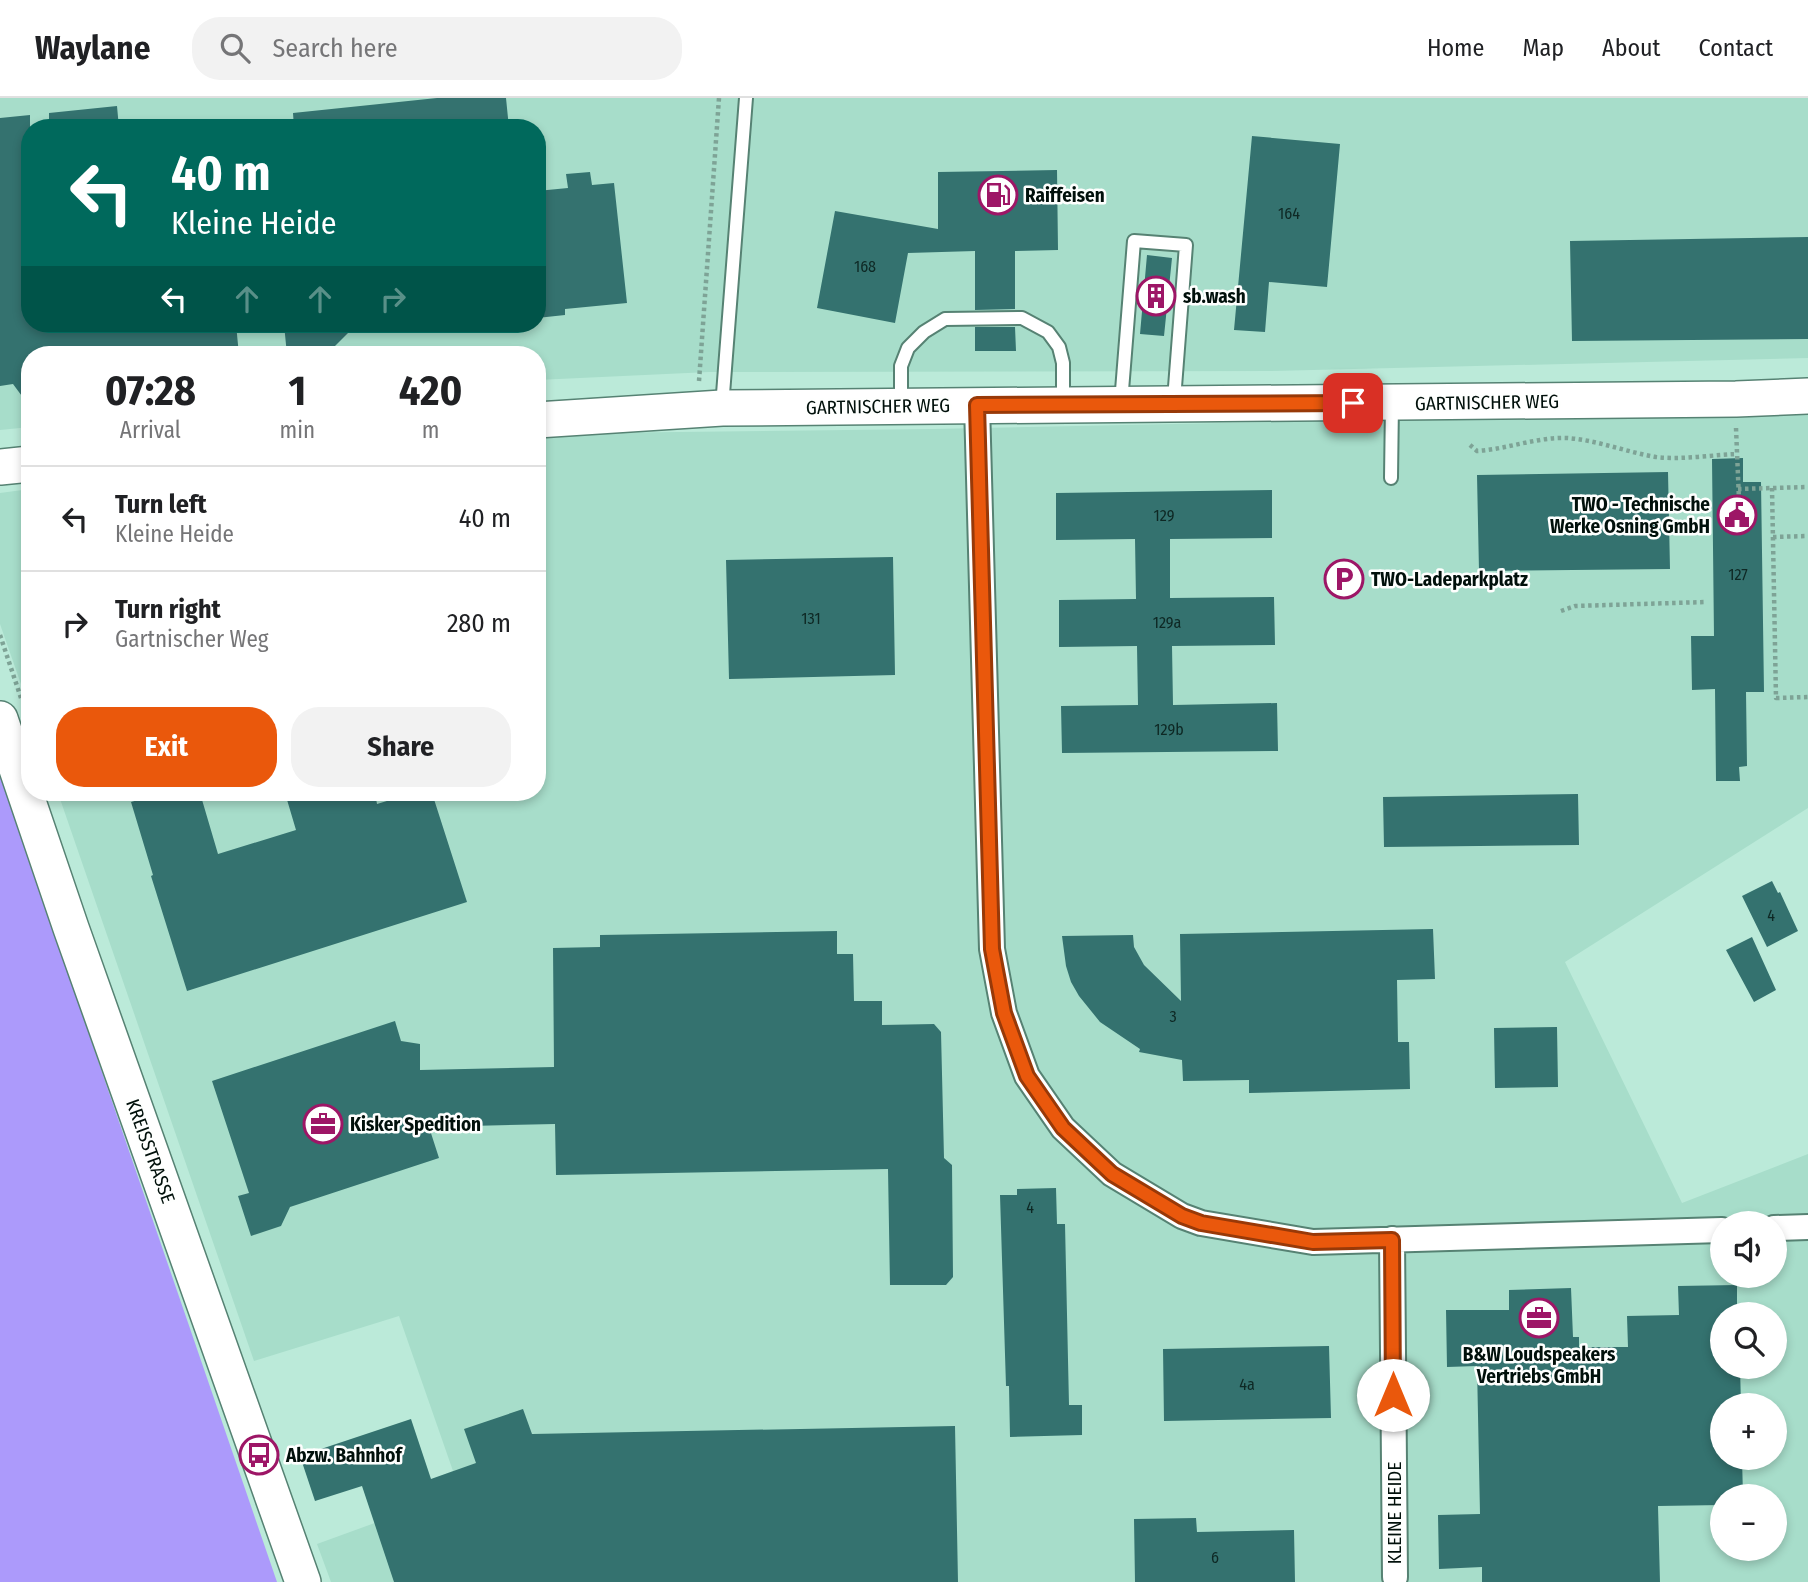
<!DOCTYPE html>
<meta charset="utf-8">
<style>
:root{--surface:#fff;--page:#f2f2f2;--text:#202124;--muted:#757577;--line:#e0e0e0;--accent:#ea580c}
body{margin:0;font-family:"Fira Sans Condensed",sans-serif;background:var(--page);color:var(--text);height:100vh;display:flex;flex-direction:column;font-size:26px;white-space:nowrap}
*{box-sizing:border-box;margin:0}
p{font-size:23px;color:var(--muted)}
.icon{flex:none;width:38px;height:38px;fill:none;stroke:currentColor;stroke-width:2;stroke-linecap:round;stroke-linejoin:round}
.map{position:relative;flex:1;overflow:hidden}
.side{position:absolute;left:21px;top:248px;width:525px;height:455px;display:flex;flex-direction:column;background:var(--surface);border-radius:28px;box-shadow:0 4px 10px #0003}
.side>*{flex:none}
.banner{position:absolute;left:21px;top:21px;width:525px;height:214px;border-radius:28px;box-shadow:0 4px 10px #0003;background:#00695c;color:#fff;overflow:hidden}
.tools{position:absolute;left:1710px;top:1113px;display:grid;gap:14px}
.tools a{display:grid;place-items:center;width:77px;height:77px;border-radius:50%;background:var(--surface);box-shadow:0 4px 10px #0003;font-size:35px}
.pin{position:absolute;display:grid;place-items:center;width:60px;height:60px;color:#fff;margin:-30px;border-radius:14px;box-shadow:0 4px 10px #0006}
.me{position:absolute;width:77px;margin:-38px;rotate:0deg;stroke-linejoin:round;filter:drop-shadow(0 0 5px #0008)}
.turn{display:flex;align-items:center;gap:24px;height:147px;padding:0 35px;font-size:32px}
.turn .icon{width:91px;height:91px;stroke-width:2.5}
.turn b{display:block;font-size:49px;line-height:60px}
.lanes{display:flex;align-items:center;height:66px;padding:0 35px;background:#0003;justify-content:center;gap:35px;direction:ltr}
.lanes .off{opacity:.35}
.eta{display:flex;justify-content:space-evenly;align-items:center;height:119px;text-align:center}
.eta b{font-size:42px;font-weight:700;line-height:49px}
.primary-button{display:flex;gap:14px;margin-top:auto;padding:14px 35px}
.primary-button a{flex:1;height:80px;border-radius:28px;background:var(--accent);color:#fff;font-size:28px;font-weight:700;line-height:80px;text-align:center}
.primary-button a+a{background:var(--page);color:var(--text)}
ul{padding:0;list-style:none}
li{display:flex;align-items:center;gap:21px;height:105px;padding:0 35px;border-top:2px solid var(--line)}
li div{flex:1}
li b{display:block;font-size:26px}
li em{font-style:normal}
header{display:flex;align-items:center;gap:42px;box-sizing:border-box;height:98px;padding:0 35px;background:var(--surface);border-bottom:2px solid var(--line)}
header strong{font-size:33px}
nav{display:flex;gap:38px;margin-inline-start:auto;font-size:24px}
.search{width:490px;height:63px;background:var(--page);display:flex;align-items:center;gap:18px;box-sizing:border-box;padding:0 24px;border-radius:28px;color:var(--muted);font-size:26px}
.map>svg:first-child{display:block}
</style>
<header>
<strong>Waylane</strong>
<div class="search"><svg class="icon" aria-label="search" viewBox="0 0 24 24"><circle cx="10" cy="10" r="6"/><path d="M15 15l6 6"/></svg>Search here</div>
<nav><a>Home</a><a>Map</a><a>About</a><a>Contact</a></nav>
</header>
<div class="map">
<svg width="1808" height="1484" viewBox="0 0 1808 1484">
<rect width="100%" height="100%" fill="#bbead9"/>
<path fill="#a7ddca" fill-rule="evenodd" d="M0 0H1808V260L1272 273 709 274 537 282V257H30V329L0 332ZM30 30H537V226H30Z
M1808 313V710L1565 864 1682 1105 1808 1056V1484H331L317 1446 416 1410 410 1390 453 1373 399 1218 254 1263 58 695H537V338L592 335 933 331ZM1722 1125H1774V1178H1722ZM1722 1216H1774V1269H1722ZM1722 1307H1774V1360H1722ZM1722 1398H1774V1451H1722Z
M30 391V612L0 526V395Z"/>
<path fill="#ac9afb" d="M0 677 277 1484H0Z"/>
<path fill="#34726f" d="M437 0H506L509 30H294L293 15Z
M117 8 119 30H49V15Z
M30 17V226H236L239 257H30V309L13 286 0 288V20Z
M1252 38 1340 46 1327 189 1269 184 1265 234 1234 232Z
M1057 72 1058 152 1015 153V211L975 212V153L908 155 895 225 817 210 835 113 938 131V74Z
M590 74 592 87 614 85 627 205 565 211V217L537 220V93L568 90 566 76Z
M1808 139V241L1572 243 1570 143Z
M1147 157 1172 160 1164 238 1140 236Z
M284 226H357L335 248 336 257H287Z
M975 229H1015L1016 253H975Z
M1743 360V384H1761L1764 594H1746L1747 668 1739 669 1740 683H1716L1715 591 1692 592 1691 538H1714L1712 361Z
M1668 374 1670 471 1479 473 1477 377Z
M1272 392V440L1170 441V500L1274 499 1275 547 1172 548 1173 607 1277 605 1278 653 1062 655 1061 608 1138 607 1137 548 1059 549V502L1136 501 1135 441 1056 442V395Z
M893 459 895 577 729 581 726 462Z
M162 695H200L218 756 296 732 285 695H375L377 706 413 695H432L467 804 187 893 151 778 153 777 131 704Z
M1578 696 1579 747 1384 749 1383 699Z
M1772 783 1778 795 1780 794 1798 833 1767 849 1742 798Z
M1433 831 1435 881 1397 882 1398 944H1409L1410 991 1249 995V982L1183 983 1182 962 1139 954 1140 951 1100 924 1079 898 1071 884 1066 868 1062 838 1133 837 1134 849 1144 867 1181 903 1180 836Z
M837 833V856H853L854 903H882V927L934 926 941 934 944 1060 952 1067 953 1179 946 1187H890L888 1071 556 1077 555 1026 429 1029 439 1060 290 1109 281 1128 251 1138 238 1098 249 1095 212 983 395 923 401 943 420 946V972L554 969 553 850 600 849V837Z
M1752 839 1776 892 1754 904 1726 852Z
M1557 929 1558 989 1495 990 1494 930Z
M1056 1090 1057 1126H1065L1069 1307H1082V1337L1010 1339 1009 1288H1006L1000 1097H1017V1091Z
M1737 1187V1216H1722V1269H1740L1741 1307H1722V1360H1742L1743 1398H1722V1407L1658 1408 1660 1484H1482V1469L1439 1471 1438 1417 1480 1416 1477 1268 1447 1269 1446 1212H1509V1192L1571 1190 1573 1239H1579V1249H1628L1627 1218 1679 1217 1678 1188Z
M1329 1248 1331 1320 1164 1323 1163 1251Z
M523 1311 532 1336 955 1328 958 1484H394L362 1388 315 1403 300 1358 411 1321 431 1381 476 1365 464 1331Z
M1196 1420 1197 1434 1294 1432 1295 1484H1135L1134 1421Z"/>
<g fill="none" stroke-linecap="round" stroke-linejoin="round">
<defs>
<path id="lane" d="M1121 305 1134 143 1186 147 1174 302
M901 308V268L908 250 924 234 945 221 1022 220 1048 234 1059 249 1063 265V306
M722 309 746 0
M1391 380 1392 305"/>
<path id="street" d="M977 307 992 851 1004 915 1027 978 1063 1030 1112 1076 1182 1118 1201 1125 1313 1144 1722 1132
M1774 1130 1808 1129
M1392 1141 1395 1479"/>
<path id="secondary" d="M537 322 722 310 1736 301 1808 298
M0 369 30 366
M0 621 71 830 303 1484"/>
</defs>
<use href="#lane" stroke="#568273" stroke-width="16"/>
<use href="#street" stroke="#568273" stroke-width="28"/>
<use href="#secondary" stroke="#568273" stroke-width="38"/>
<path stroke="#7ea396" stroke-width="4.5" stroke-dasharray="3.5 3.5" stroke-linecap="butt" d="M699 283 719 0
M1736 330 1739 402
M1470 347 1477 353C1508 351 1536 339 1567 340 1597 342 1626 354 1656 359 1682 362 1711 357 1737 356
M1772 390 1776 600 1808 599
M1738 391 1808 389
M1773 439 1808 438
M1561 513 1575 508 1706 504
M0 537 21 600"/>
<use href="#lane" stroke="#fff" stroke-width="12"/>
<use href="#street" stroke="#fff" stroke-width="24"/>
<use href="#secondary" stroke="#fff" stroke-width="35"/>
</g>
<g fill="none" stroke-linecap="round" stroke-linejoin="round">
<defs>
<path id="route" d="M1353 305 977 307 992 851 1004 915 1027 978 1063 1030 1112 1076 1182 1118 1201 1125 1313 1144 1392 1142 1393 1297"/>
</defs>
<use href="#route" stroke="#983908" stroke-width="18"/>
<use href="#route" stroke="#ea580c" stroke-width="12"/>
</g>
<defs>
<symbol id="fuel-ring" viewBox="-11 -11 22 22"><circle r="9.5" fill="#fefffe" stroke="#9d1666" stroke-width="1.5"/><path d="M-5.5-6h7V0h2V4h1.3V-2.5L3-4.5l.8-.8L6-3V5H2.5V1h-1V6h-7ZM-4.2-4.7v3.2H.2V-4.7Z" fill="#9d1666"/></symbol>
<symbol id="building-ring" viewBox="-11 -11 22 22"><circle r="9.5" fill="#fefffe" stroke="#9d1666" stroke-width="1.5"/><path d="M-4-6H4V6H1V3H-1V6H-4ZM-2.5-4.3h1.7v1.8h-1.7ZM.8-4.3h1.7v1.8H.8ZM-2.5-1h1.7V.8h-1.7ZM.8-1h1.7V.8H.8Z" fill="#9d1666"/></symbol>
<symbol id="civic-ring" viewBox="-11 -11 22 22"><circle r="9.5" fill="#fefffe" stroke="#9d1666" stroke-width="1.5"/><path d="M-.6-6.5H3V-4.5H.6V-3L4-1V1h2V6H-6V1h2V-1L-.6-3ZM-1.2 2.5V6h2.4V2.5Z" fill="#9d1666"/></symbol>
<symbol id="parking-ring" viewBox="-11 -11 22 22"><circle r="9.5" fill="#fefffe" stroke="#9d1666" stroke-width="1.5"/><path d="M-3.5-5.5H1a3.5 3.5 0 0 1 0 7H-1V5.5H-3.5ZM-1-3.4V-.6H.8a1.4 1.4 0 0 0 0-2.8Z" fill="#9d1666"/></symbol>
<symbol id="office-ring" viewBox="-11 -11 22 22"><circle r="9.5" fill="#fefffe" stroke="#9d1666" stroke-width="1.5"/><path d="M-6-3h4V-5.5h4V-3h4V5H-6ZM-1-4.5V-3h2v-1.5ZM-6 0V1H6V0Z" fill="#9d1666"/></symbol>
<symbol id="bus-ring" viewBox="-11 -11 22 22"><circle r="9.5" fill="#fefffe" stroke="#9d1666" stroke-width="1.5"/><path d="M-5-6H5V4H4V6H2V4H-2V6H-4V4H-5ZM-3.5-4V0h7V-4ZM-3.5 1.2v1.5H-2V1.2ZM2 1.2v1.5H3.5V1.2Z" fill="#9d1666"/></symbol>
</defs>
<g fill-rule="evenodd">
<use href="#fuel-ring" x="976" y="75" width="44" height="44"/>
<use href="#building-ring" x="1134" y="176" width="44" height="44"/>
<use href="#civic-ring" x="1715" y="395" width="44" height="44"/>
<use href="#parking-ring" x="1322" y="459" width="44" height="44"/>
<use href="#office-ring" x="301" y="1004" width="44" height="44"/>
<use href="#office-ring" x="1517" y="1198" width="44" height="44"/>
<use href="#bus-ring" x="237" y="1335" width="44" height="44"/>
</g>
<g text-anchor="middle" stroke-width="5" stroke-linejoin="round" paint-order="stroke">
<g font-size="16" fill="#0e2824">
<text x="1289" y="121">164</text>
<text x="865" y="174">168</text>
<text x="1164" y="423">129</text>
<text x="1738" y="482">127</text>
<text x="811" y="526">131</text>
<text x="1167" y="530">129a</text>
<text x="1169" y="637">129b</text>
<text x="1771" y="823">4</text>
<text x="1173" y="924">3</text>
<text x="1030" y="1115">4</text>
<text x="1247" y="1292">4a</text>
<text x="1215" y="1465">6</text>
</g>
<g font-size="19" font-weight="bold" fill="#01100b" stroke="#fefffe" text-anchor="start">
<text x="1025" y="104">Raiffeisen</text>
<text x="1183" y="205">sb.wash</text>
<text x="1710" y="413" text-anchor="end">TWO - Technische<tspan x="1710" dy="22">Werke Osning GmbH</tspan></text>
<text x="1371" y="488">TWO-Ladeparkplatz</text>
<text x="350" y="1033">Kisker Spedition</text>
<text x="1539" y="1263" text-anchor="middle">B&amp;W Loudspeakers<tspan x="1539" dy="22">Vertriebs GmbH</tspan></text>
<text x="286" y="1364">Abzw. Bahnhof</text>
</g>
<g font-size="19" fill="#01100b" stroke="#fefffe">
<text transform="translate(1487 304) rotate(-1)" y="7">GARTNISCHER WEG</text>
<text transform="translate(878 308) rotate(-1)" y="7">GARTNISCHER WEG</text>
<text transform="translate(151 1053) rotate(70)" y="7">KREISSTRASSE</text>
<text transform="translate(1394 1415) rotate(-90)" y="7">KLEINE HEIDE</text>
</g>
</g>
</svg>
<div class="tools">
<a><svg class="icon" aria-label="sound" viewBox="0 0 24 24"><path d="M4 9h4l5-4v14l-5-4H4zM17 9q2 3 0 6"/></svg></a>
<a><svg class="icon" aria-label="search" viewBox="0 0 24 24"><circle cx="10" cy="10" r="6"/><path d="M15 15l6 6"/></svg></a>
<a>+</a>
<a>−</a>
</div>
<div class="pin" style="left:1353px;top:305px;background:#d93025"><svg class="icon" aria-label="arrive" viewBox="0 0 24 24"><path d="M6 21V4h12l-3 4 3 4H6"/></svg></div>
<svg class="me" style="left:1393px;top:1297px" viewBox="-20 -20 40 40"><circle r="19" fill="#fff"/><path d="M0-13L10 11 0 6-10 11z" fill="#ea580c"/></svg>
<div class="banner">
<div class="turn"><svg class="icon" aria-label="left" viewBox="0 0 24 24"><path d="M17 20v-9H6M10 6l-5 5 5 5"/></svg><div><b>40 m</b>Kleine Heide</div></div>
<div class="lanes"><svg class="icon" aria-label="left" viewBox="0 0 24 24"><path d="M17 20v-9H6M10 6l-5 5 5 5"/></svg><svg class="icon off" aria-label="ahead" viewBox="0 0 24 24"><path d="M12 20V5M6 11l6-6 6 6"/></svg><svg class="icon off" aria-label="ahead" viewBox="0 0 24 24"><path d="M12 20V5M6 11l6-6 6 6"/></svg><svg class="icon off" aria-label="right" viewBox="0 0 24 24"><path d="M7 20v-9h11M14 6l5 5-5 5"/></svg></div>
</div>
<section class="side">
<div class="eta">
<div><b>07:28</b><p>Arrival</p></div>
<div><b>1</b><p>min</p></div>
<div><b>420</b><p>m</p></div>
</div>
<ul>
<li><svg class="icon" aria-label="left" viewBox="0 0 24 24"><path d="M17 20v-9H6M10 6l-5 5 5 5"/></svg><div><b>Turn left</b><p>Kleine Heide</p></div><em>40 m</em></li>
<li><svg class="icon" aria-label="right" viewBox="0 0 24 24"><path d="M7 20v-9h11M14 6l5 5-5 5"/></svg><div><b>Turn right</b><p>Gartnischer Weg</p></div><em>280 m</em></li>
</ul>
<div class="primary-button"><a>Exit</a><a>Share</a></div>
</section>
</div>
